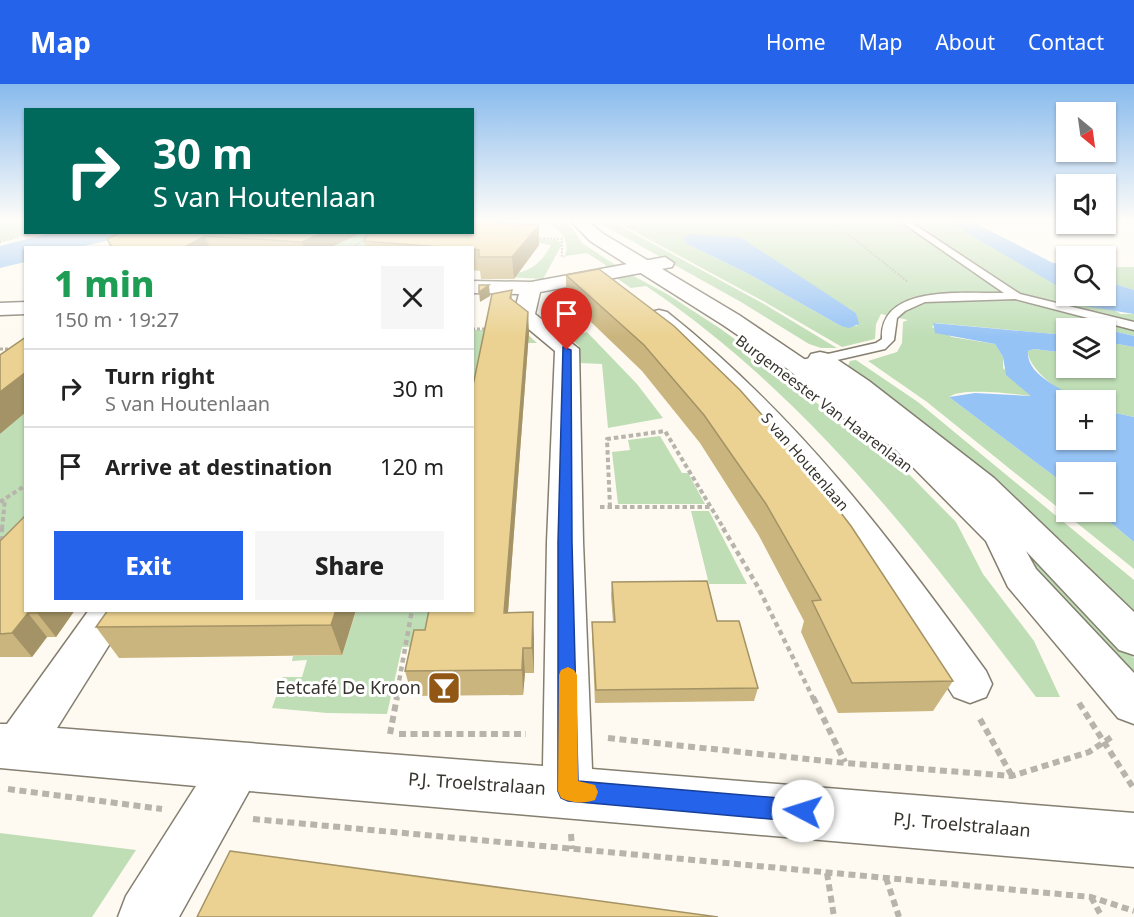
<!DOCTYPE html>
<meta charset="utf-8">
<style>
:root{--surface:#fff;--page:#f6f6f6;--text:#222;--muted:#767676;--line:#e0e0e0;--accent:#2563eb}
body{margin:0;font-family:"Noto Sans",sans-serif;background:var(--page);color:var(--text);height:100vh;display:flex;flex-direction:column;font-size:22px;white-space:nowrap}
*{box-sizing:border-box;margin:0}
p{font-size:20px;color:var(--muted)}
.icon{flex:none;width:33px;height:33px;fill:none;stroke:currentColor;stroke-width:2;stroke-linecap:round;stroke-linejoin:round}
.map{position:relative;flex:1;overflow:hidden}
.drawer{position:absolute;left:24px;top:162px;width:450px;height:366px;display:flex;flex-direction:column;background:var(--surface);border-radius:0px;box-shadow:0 2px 4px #0004}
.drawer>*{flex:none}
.hud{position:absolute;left:24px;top:24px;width:450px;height:126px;border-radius:0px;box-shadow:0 2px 4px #0004;background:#00695c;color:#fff;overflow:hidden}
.needle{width:39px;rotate:151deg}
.controls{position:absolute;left:1056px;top:18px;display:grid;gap:12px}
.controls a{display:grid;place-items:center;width:60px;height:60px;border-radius:0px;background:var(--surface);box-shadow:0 2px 4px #0004;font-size:30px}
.pin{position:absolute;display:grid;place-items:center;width:51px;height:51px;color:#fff;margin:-62px -26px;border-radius:50% 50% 50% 0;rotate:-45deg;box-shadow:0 0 6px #0007}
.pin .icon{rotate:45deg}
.me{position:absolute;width:66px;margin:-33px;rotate:275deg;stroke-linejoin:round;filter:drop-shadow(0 0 4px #0008)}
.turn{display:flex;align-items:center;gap:21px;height:126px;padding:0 30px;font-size:27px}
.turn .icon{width:78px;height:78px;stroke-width:2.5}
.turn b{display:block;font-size:42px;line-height:51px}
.round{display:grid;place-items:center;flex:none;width:63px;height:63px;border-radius:0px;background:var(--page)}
.overview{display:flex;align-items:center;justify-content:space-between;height:102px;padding:0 30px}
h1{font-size:36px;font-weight:800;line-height:45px;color:#1e9e55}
.action{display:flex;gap:12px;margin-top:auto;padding:12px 30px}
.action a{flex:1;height:69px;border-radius:0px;background:var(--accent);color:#fff;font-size:24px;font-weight:800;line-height:69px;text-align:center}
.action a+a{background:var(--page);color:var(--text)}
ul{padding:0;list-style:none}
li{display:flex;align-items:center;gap:18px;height:78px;padding:0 30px;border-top:2px solid var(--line)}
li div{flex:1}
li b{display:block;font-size:22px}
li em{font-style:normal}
header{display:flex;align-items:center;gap:36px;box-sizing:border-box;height:84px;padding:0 30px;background:var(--accent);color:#fff}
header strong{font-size:28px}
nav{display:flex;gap:33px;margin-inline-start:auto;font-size:21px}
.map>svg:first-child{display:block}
</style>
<header>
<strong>Map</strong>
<nav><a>Home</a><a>Map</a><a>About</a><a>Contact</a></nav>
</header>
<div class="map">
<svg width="1134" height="833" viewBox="0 0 1134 833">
<rect width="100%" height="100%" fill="#fefaf1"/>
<path fill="#bfdeb6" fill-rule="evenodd" d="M7 137H25L26 148 31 149 0 157V139Z
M545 137H560L572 144 582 159 620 184 595 187 607 182 587 169 565 172C571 154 559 146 545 137Z
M596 137H611L764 220 837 264H821L809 260 741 218Z
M615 137H963L1066 197V212H1087L1121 230H1134V239L1082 226 1079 232 1134 245V252L1077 238 1073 244H1066V251L935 239 932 243 952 253 995 260 1003 273V284L1032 312C1014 310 962 303 949 313L1066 401V428H1098L1134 458V485L927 318 868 277 897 268 902 259 903 238 908 236 881 230 876 240 875 255 842 263 763 217ZM687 160 845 222 856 229 857 242H841L747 189Z
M352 148 440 149 556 156 561 158V162L543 195 507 193 510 189C529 190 543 177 551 161L539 159 473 187 472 164H329Z
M1106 183H1134V206L1115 200 1106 193Z
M630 190 667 210 721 245 800 304 844 343 891 372 956 438 983 490 1034 557 1060 613H1036C921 461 807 310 646 202L631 204 618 195Z
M473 246H523L537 259H528V255L473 341Z
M587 248 637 300 663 334 608 344 602 280 580 279 579 262 568 252Z
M1112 259 1134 263V333L1106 327V316C1098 316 1089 318 1081 316 1065 313 1027 285 1028 267L1034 265 1066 269V284H1106V274Z
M856 276 918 318 1134 496V541L847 284 850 277Z
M25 328V472L0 501V350Z
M660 352 682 389H688L705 420H618L612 368 630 366 628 356Z
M691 427H709L747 500H709Z
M1022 462 1085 521 1134 574V596L1030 479Z
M356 527H439L448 562 402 563 387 630 327 629 272 624 283 593H302L307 576 292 577 293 572 342 571Z
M0 749 136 766 92 833H0Z"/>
<path fill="#96c3f5" d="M947 137H971L1053 179 1066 180V207Z
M51 149H140L80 163 26 164 25 178 0 184V162Z
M690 150 740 153 856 229 859 240 849 244 841 242 747 189 687 160 683 155Z
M1106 193 1115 200 1134 206V230L1084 222 1085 218 1074 212H1106Z
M1077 238 1134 252V263L1112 259 1106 274V244H1073Z
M933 239 1066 251V269L1034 265 1028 267C1026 292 1064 305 1080 316H1066V356H1106V327L1134 333V458L1098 428H1106V388H1066V401L949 313 975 309 1031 312 1006 291 1003 273 995 260 935 249Z"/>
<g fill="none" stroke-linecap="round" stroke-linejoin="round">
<defs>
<path id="lane" d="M900 137H909L1020 210 1134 238V246L1015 215 925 218 905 227 897 234 894 256 885 265 798 285 793 284V278L876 259 882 255C879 199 967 210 1004 209Z"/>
<path id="street" d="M665 173 674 179 672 183 540 208 535 230 579 265 583 458 592 685 1134 729V783L249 707 179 833H118L126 812 196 702 0 684V640H7L89 526H131L57 644 543 682 547 458 555 267 513 232 519 210 472 209V197L531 198Z
M26 218V230L0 231V219Z
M659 226 667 228C799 333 888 452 986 587L992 600 986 613 970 619 954 613C889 511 824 405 739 318 712 289 682 263 651 238L648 233 651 228Z"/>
<path id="secondary" d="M571 137H588L602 149 739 231 810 279 808 275 811 270 820 268 829 270 869 297 994 394 1134 528V571L1119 566 1026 467 1036 485 1134 589V640L1118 634 1008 503 986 457 893 363 851 340 789 286 723 241 590 157Z"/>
</defs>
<use href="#lane" stroke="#847f70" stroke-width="3"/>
<use href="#street" stroke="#847f70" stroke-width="3"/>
<use href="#secondary" stroke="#847f70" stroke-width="3"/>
<path stroke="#b7b4ac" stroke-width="2" stroke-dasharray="2 1.5" stroke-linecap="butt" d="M832 137 908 198
M536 154 562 155V172L565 173
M0 158 34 148
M352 164 375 148"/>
<path stroke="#b7b4ac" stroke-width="3" stroke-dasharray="3 2" stroke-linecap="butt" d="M472 245H490
M0 265H14"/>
<path stroke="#b7b4ac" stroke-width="4" stroke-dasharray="4.5 3" stroke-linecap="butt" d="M0 418 26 401
M600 423H710
M610 423 607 355 665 347 724 445
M2 445 5 415"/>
<path stroke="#b7b4ac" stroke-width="4.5" stroke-dasharray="5 4" stroke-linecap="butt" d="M723 444 758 503 813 614
M0 466 2 444
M396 614 412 526"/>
<path stroke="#b7b4ac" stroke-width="6" stroke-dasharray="7 4.5" stroke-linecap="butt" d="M813 613 845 678
M1079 619 1134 705
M980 635 1012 692
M390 650 397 613
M399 650H526
M608 654 845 679 1012 692 1089 668 1113 652
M8 705 162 725
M253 735 1091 813 1134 827
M571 750 572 765
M827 789 834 833
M886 794 899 833
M1091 813 1102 833"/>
<use href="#lane" fill="#fff" fill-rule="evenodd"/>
<use href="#street" fill="#fff" fill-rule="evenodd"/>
<use href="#secondary" fill="#fff" fill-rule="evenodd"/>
</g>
<path fill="#cab57e" d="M121 148 361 149 329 164H110L107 155Z
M364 157 539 161 514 195H481L480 187 472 186V164H365Z
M599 185 953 597 933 627 838 629 801 548 804 537 758 450 700 359 642 287 566 214V191Z
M512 206V215L529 248 508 529 534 554V589H525L523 611 412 612 405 587 425 546Z
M0 457 75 526 56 553H47L32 573H0Z
M612 498 717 537 758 604 754 617 595 619 592 551V538H613L611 511Z
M108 526H356L342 571 119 574 96 543Z"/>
<path fill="#a49366" d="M539 141V161L514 195 512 173Z
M324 148H361V149L329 164H304L302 158Z
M205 152 210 164H183Z
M489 201 490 212 480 218 479 208Z
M528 228 529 248 506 554 504 529Z
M26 288V328L0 350V308Z
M39 526H75L56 553 37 529Z
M336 526H356L342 571 331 541Z
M533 528 534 554V589L532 564Z
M28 529 47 553 32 573 12 549Z
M523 564 525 589 523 611 522 586Z"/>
<path fill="#ebd292" stroke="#a49366" stroke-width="1.5" d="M472 137 539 141 512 173H479V166L472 165V164H452L364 157 369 148H472Z
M121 148H324L302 158 205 152 183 164H113L107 155Z
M599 185 674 242 740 306 792 365 851 442 953 597 852 599 812 517 821 516 766 420 704 331 644 261 566 191Z
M479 201H489L479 208Z
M512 206 510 214 528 228 504 529 533 528 532 564H523L522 586 405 587 414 546H425L429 526H472V306L492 210Z
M26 253V288L0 308V271Z
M26 431V526H39L37 529H28L12 549 0 550V457Z
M707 497 717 537H739L758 604 596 606 592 538H615L612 498Z
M108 526H336L331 541 96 543Z
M230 767 718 833H197Z"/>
<linearGradient id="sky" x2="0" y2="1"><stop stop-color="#87baed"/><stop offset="0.54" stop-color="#fffdf9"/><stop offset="1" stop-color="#fffdf9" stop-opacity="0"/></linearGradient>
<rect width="1134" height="253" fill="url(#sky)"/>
<path fill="#2563eb" stroke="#184099" stroke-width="1.5" d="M563 263 571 266 572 458 578 697 803 716 811 719 814 727 811 735 803 738 568 717 561 714 558 707V458Z"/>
<path fill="#f59e0b" d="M568 583 574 586 577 591 578 697 595 701 598 708 595 716C584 720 572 719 561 714L558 707 559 591 561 586Z"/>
<defs>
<symbol id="bar-square" viewBox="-11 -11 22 22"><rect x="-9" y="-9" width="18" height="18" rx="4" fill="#925715" stroke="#fff"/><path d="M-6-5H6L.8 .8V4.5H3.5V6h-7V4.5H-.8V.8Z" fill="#fff"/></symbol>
</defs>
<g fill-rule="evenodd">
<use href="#bar-square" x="425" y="585" width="38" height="38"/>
</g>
<g text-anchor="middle" stroke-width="6" stroke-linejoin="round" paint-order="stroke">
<g font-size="15" fill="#37342e" stroke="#fff">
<text transform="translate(824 320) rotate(37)" y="5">Burgemeester Van Haarenlaan</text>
<text transform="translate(805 378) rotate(49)" y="5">S van Houtenlaan</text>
</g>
<g font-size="18" fill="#37342e" stroke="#fff" text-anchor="end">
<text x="421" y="610">Eetcafé De Kroon</text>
</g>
<g font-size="18" fill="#37342e" stroke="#fff">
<text transform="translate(477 700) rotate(4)" y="6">P.J. Troelstralaan</text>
<text transform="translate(962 741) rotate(5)" y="6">P.J. Troelstralaan</text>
</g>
</g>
</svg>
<div class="controls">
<a><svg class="needle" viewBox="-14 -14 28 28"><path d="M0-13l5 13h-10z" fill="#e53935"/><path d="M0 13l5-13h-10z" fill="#767676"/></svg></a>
<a><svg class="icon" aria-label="sound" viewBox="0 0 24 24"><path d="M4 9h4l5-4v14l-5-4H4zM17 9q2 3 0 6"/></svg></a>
<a><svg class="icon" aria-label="search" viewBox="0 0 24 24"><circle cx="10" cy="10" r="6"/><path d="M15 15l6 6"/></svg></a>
<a><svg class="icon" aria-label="layers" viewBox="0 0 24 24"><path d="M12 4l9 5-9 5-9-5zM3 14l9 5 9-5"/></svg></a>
<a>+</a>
<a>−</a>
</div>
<div class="pin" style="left:567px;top:266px;background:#d93025"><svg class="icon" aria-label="arrive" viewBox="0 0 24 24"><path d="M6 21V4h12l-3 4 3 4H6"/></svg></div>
<svg class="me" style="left:803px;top:727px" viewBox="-20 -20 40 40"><circle r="19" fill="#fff"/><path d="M0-13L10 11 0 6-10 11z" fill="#2563eb"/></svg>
<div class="hud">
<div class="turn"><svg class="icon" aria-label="right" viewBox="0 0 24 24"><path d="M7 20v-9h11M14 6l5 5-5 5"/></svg><div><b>30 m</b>S van Houtenlaan</div></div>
</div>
<section class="drawer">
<div class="overview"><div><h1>1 min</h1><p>150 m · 19:27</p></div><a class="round"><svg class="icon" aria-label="close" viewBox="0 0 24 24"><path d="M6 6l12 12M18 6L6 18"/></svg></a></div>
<ul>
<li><svg class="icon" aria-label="right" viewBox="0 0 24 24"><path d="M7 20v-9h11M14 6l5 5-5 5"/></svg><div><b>Turn right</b><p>S van Houtenlaan</p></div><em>30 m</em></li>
<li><svg class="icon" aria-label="arrive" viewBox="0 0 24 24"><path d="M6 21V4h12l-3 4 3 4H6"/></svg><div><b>Arrive at destination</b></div><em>120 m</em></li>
</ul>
<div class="action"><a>Exit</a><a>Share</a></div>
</section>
</div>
